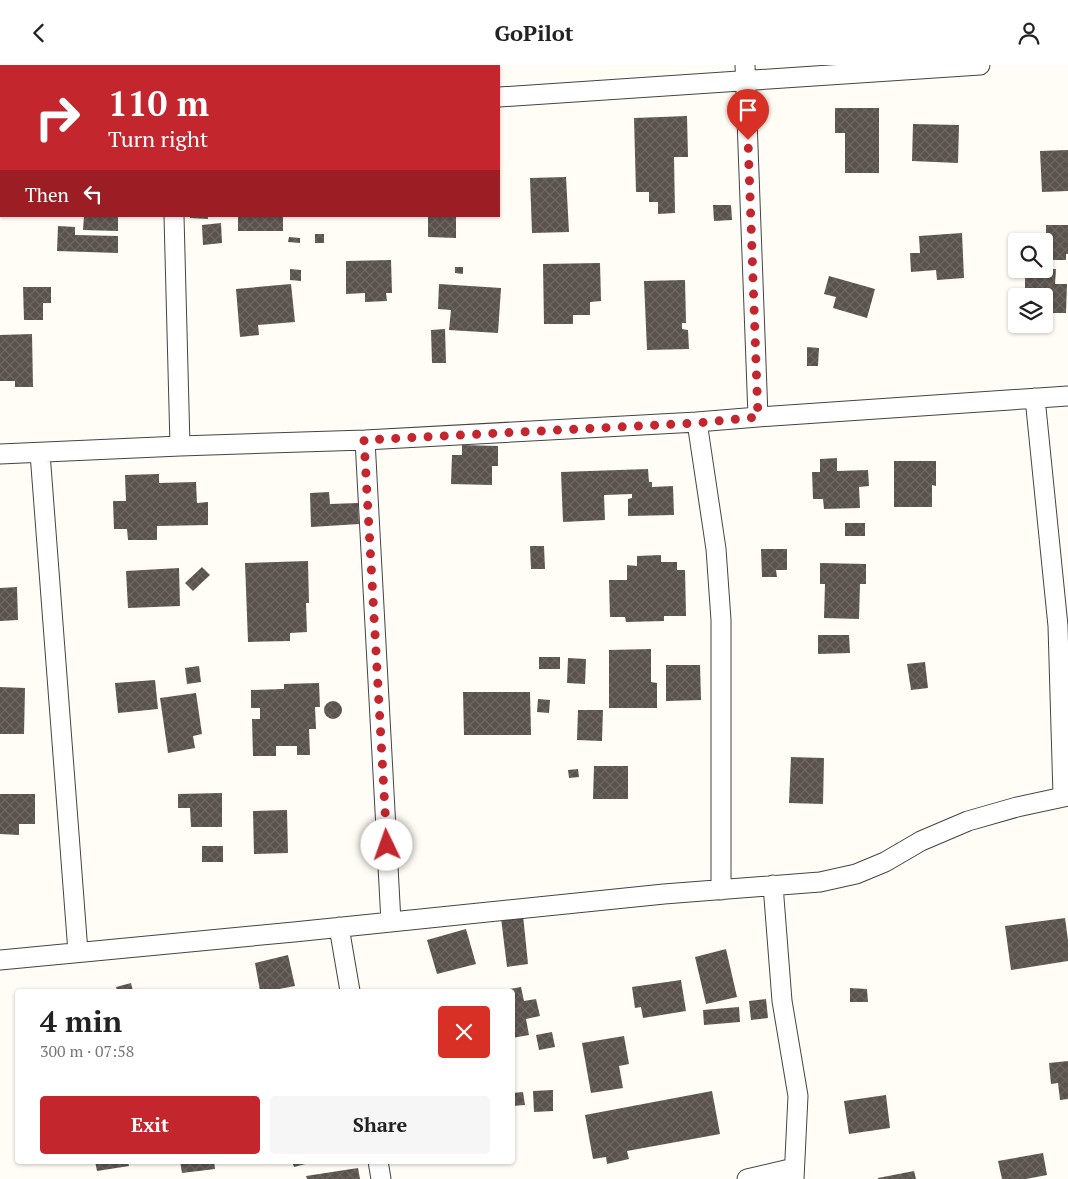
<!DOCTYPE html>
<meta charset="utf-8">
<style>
:root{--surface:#fff;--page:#f6f6f6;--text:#222;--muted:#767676;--accent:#c4262e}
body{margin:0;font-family:"PT Serif",serif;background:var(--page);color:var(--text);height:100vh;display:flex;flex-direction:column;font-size:19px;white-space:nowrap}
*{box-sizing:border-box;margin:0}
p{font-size:16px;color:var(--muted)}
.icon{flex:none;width:28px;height:28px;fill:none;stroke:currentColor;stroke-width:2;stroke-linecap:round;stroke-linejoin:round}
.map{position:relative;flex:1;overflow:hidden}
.details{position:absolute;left:15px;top:924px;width:500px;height:175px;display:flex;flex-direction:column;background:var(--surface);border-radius:5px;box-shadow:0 1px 4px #0004}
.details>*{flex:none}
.guide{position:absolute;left:0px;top:0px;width:500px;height:152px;box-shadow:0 1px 4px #0004;background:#c4262e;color:#fff;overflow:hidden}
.buttons{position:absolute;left:1008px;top:168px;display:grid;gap:10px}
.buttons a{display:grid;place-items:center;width:45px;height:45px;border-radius:5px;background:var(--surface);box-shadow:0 1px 4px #0004;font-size:25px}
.pin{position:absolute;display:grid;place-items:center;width:42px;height:42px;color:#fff;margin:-51px -21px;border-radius:50% 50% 50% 0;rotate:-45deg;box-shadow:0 0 5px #0007}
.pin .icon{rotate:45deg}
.me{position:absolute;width:55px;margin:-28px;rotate:357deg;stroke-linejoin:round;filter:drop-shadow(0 0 4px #0008)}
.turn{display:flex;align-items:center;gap:18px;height:105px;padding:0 25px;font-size:22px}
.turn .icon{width:65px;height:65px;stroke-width:2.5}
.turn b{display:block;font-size:35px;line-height:42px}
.then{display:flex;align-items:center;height:48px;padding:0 25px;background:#0003;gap:10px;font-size:19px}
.round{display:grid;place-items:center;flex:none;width:52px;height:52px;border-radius:5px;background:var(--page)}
.headline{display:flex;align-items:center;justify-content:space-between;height:85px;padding:0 25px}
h1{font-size:30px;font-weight:600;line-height:38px}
.primary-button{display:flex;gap:10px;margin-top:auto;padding:10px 25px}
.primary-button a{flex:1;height:58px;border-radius:5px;background:var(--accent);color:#fff;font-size:20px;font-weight:600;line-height:58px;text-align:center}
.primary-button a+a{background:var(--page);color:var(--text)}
header{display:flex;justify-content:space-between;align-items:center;height:65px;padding:0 25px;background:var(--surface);font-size:22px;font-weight:600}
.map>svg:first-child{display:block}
</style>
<header><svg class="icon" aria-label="back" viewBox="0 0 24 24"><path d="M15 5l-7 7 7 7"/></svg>GoPilot<svg class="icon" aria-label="person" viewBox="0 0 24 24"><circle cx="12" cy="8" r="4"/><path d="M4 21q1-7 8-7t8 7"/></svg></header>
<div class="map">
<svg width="1068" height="1114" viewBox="0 0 1068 1114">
<defs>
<pattern id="building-cross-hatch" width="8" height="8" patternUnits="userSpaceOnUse" patternTransform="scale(1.25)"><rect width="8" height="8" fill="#5a524d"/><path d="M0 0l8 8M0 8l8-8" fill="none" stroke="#6d6662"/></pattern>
</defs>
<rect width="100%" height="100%" fill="#fffdf5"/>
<path fill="url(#building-cross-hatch)" d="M835 43H879V108H845V68H835Z
M687 51 688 92H674L675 148 658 149V137H649V127H636L634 53Z
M913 59 959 60 958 98 912 96Z
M1068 85V126L1042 127 1040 86Z
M566 112 569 167 532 168 530 113Z
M713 140H731L732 155 714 156Z
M84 151H118V166L83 165Z
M190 151H208V154L190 153Z
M238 151H283V166H238Z
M428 151H456V173L428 172Z
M221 158 222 178 203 180 202 160Z
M1046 160H1068V189H1066V195H1046Z
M58 161 75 162V170L118 171V188L57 186Z
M962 168 964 213 937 215 936 205 911 207 910 188H920L919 171Z
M315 169H324V178H315Z
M289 172 300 173V178L288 177Z
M391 195 392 228H386L387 236 365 237V228L346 229V196Z
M600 198 601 236 590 237V250H573V259H544L543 199Z
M455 202H463V209L455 208Z
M290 204 301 205V216L290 215Z
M1025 204H1056L1055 219H1067L1066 248H1044V231H1025Z
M829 211 875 224 867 253 833 243 836 232 824 229Z
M685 215 686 258H682V264L688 265 689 284 647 285 644 216Z
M291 219 295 257 258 260 259 270 240 272 236 224Z
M439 219 501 223 498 268 449 265 451 245 438 244Z
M23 222H51V238H43V255H24Z
M445 264 446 298H432L431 265Z
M32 269 33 322H15V316H0V270Z
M807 282 819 283 818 301H807Z
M462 380 498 381V401H492V420L451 419 452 390H462Z
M837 393V406L868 405 869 421 859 422 860 443 824 444 823 434H813L812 407H820V394Z
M894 396H936V421L932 420V442H894Z
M648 404 649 417H652V422L673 421 674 450 628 451V434L632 433V429L604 430 605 455 563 457 561 407Z
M159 409V418L196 417 197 438 208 437V460L157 461V475H128L127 464H114L113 436H126L125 410Z
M329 427 330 439 358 438 359 459 311 462 310 428Z
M845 458H865V471H845Z
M530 481H544L545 504H531Z
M761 484H787V505H776L777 512H762Z
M661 490V497H677V505H685L686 551H664V556L626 557 625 552H610L609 515H627V500L637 501V491Z
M308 496 309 538H306L307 567 290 568V576L248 577 245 498Z
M820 498 866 499V519H860L859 554 824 553 825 519H820Z
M202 502 210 510 193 526 185 518Z
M179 503 180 541 128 543 126 506Z
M17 522 18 555 0 556V523Z
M818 570H849L850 588 818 589Z
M651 584V617L657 618V643H609V585Z
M539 592H560V604H539Z
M568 593 586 594 585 619 567 618Z
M925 597 928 623 911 625 907 599Z
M666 600H700L701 635 666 636Z
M199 601 201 617 187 619 185 603Z
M155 615 158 644 118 648 115 618Z
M319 618 320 642H315L316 664H309L310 690H297V681H276V691H253L252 654H260V643H251V625L284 624V619Z
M0 622 25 623 24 669H0Z
M463 627H530L531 670H464Z
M196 628 202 669 193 671 195 683 168 688 160 633Z
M538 634 550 635 549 648 537 647Z
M324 645a9 9 0 1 1 18 0a9 9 0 1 1-18 0Z
M578 645H603L602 676 577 675Z
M791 692 824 693 823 739 789 738Z
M594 701H628V734H593Z
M578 704 579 712 569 713 568 705Z
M222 728V762H191L190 743H178V729Z
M0 729H35V759H19V770L0 769Z
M287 745 288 788 254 789 253 746Z
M202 781H223V797H202Z
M523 850 528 899 507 902 501 853Z
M1065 853 1068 875V896L1011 905 1005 861Z
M466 864 476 899 437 909 427 875Z
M726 884 737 932 706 939 695 892Z
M288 890 295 921 268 926H260L255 898Z
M681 915 686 946 643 953 641 942 635 943 632 922Z
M131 918 133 926H117L116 922Z
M521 922 524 936 536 934 540 951 526 954 529 970 512 973V926L504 925Z
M850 923 867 924 868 937H850Z
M766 934 768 953 751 955 749 936Z
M739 942 740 957 704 960 703 945Z
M552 967 555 982 539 985 536 970Z
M624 971 629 999 619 1001 623 1023 591 1028 582 978Z
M1068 996V1034L1060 1035 1058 1018 1051 1019 1049 998Z
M553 1025V1046L534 1047 533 1026Z
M712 1026 720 1069 627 1086 629 1094 607 1099 606 1092 593 1094 585 1050Z
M523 1027 525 1040 512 1041V1028Z
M886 1030 890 1063 849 1069 844 1036Z
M1043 1088 1047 1110 1026 1114H1002L998 1096Z
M95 1096H128L129 1101 97 1106Z
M180 1096H214L215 1104 182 1108Z
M292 1096H313V1097L294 1102Z
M358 1103 360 1114H307L306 1111Z
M914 1106 916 1114H878V1113Z"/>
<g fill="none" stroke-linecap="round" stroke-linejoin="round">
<defs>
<path id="minor" d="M168 0V1
M745 0 758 352
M499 32 980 0
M0 62H1
M174 151 180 381
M1035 333 1058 561 1063 731
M697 357 716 484 721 555V825
M365 375 391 857
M40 388 78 887
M0 389 180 381 365 375 697 357 758 352 1068 331
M773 820 782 936 798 1031 794 1114
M339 862 350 926
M0 895 294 867 664 829 820 817 856 809 885 797 921 776 968 756 1017 742 1068 731
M378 1096 381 1114
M747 1114 794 1103"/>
</defs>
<use href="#minor" stroke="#444" stroke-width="21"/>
<use href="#minor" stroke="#fff" stroke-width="19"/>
</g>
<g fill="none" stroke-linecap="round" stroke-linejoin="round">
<path stroke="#c4262e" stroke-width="9" stroke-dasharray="0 16.2" d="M387 780 364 375 697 358 758 352 748 75"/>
</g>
</svg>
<div class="buttons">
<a><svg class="icon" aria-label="search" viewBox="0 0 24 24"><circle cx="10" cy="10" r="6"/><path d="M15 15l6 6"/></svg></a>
<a><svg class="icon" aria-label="layers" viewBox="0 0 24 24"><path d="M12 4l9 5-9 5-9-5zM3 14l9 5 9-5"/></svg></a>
</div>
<div class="pin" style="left:748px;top:75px;background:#d93025"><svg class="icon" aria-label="arrive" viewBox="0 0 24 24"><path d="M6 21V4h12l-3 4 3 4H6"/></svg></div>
<svg class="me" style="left:387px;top:780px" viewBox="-20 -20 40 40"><circle r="19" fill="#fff"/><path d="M0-13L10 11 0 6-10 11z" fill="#c4262e"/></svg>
<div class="guide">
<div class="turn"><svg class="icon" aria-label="right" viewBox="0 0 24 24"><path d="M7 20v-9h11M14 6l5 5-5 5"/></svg><div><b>110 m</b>Turn right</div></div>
<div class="then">Then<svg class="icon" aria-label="left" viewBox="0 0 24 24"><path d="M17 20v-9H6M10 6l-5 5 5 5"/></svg></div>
</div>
<section class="details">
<div class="headline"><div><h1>4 min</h1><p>300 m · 07:58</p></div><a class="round" style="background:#d93025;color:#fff"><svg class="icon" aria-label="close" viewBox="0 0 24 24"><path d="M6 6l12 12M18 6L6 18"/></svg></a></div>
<div class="primary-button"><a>Exit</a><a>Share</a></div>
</section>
</div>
